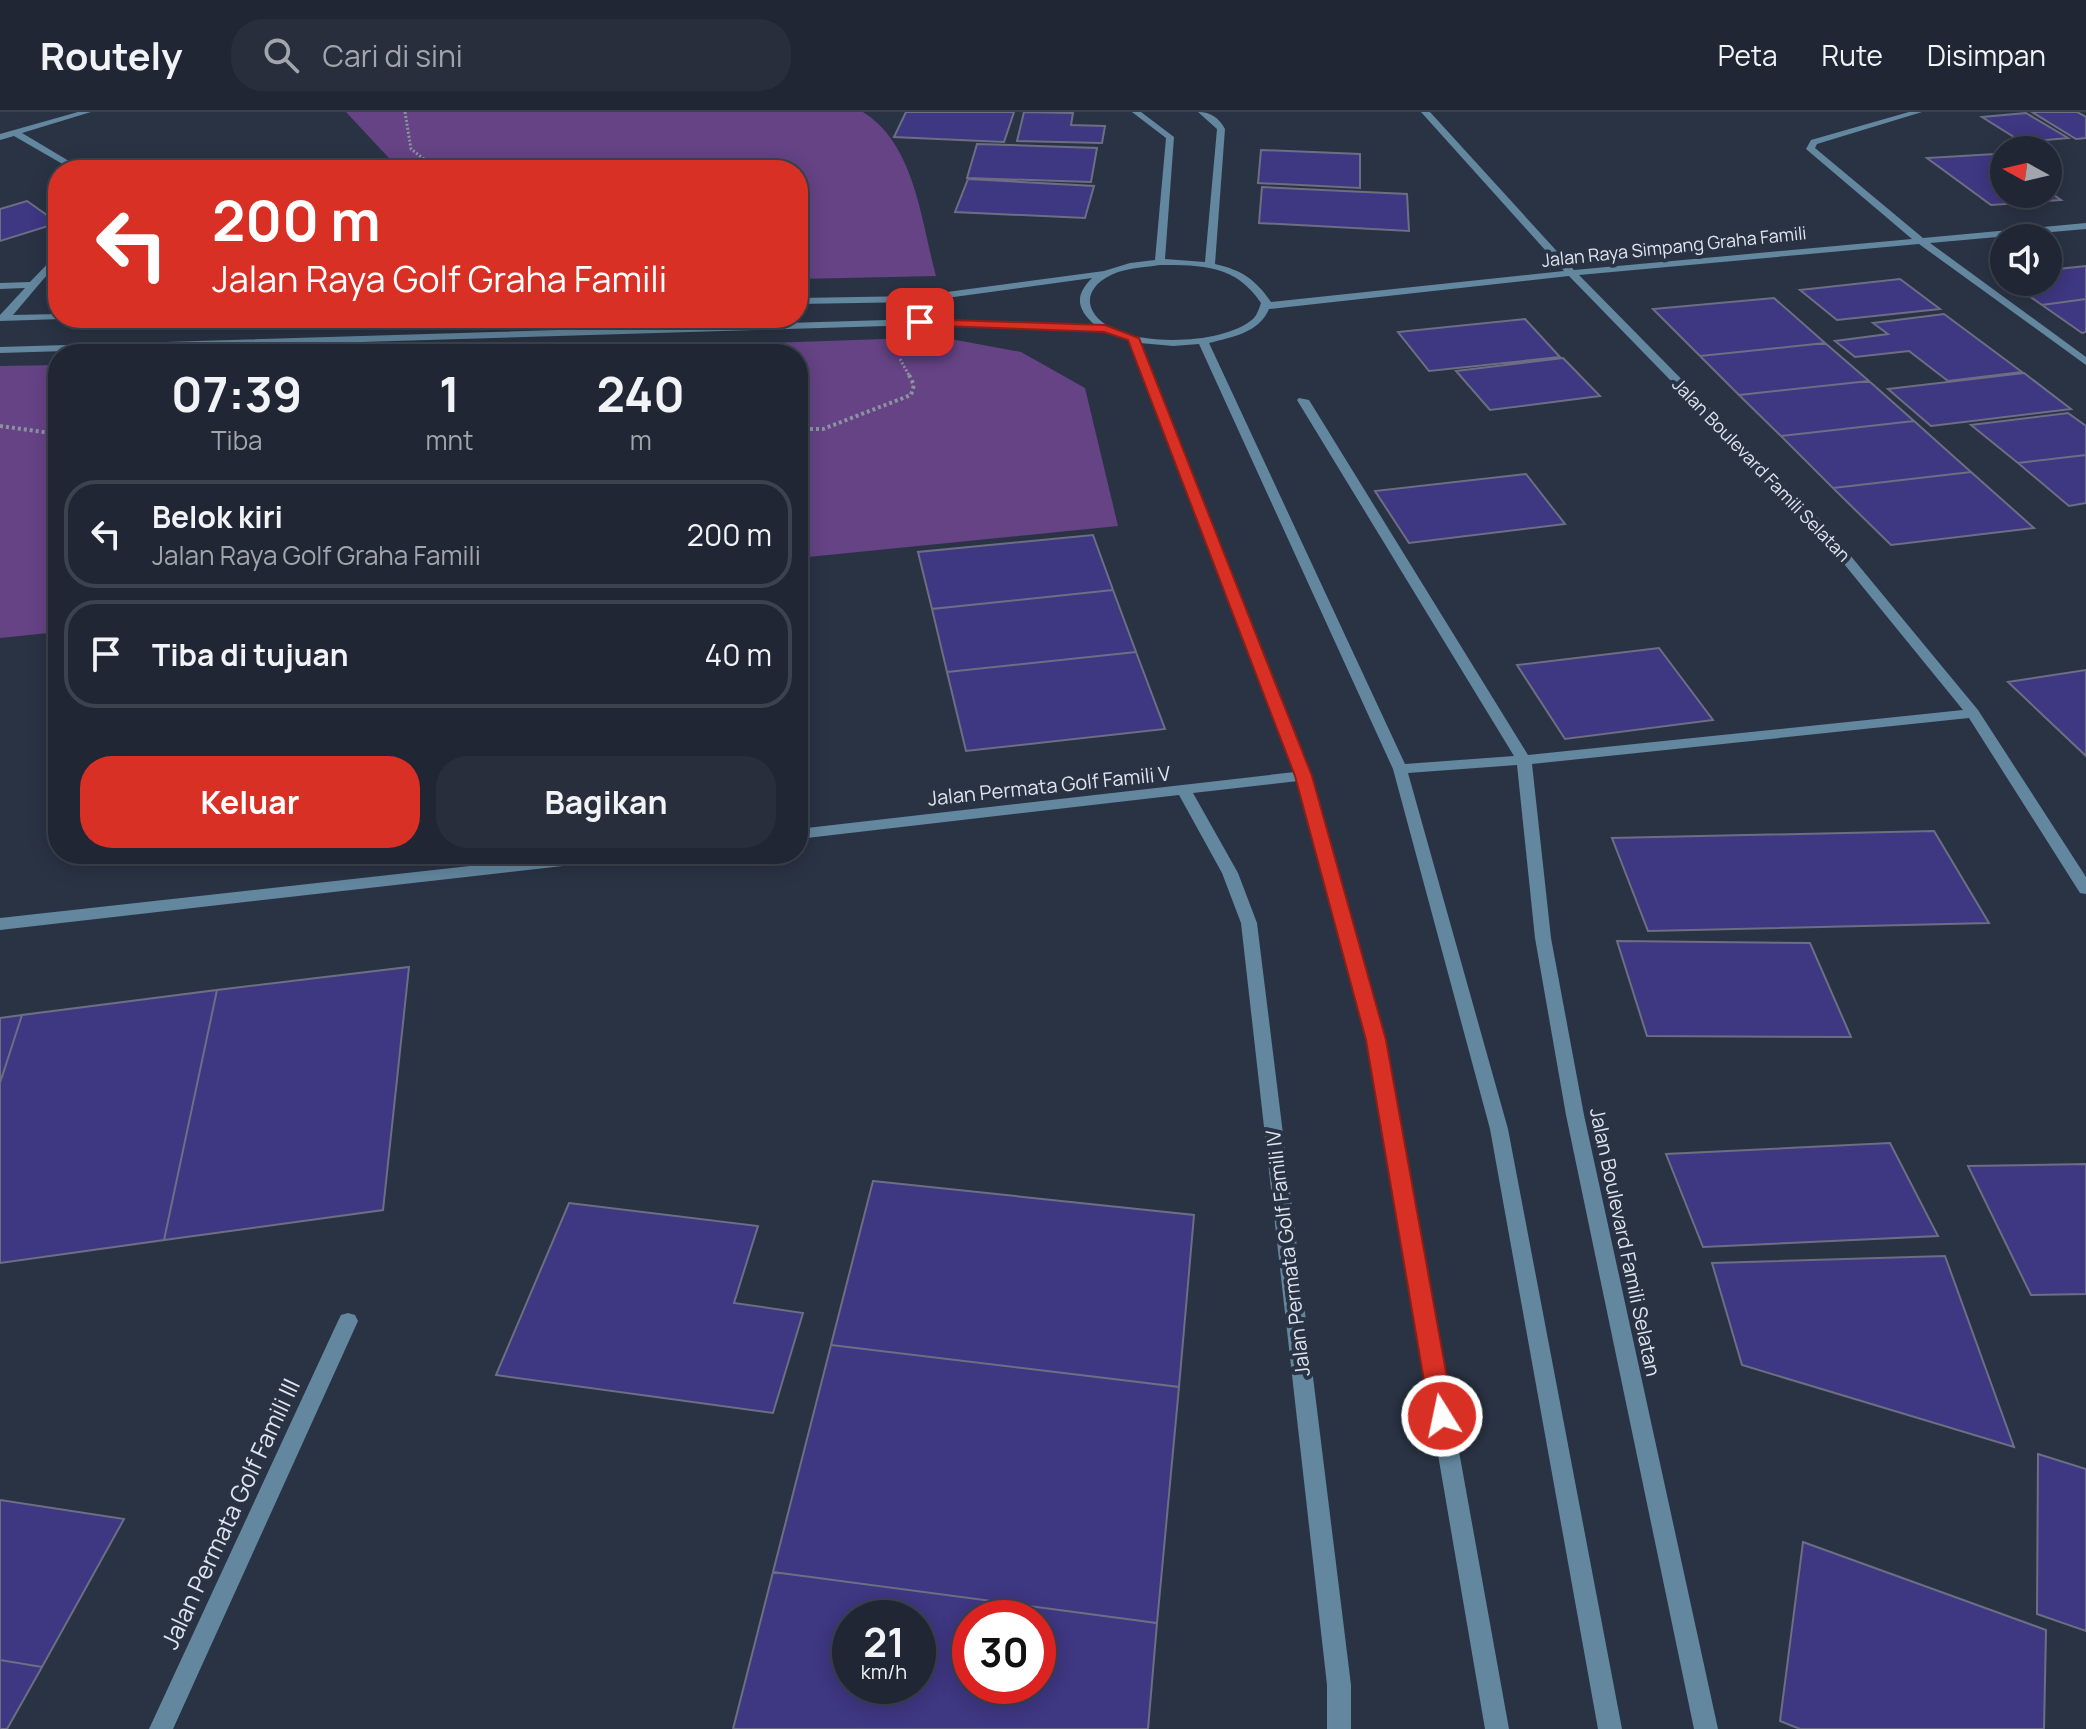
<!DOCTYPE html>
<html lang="id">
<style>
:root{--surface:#202633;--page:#282e3b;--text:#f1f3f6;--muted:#a2a5ac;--line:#3d434e;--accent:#d93025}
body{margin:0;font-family:Manrope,sans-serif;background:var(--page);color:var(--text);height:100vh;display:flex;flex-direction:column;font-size:30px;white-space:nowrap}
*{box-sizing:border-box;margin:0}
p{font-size:26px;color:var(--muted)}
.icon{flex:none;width:44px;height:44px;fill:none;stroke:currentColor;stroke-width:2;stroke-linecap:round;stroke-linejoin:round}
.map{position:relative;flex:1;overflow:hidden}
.sheet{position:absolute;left:48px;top:232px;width:760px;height:520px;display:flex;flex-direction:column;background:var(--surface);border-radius:32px;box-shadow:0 4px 20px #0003,0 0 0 2px var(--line)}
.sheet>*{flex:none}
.hud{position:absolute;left:48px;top:48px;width:760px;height:168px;border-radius:32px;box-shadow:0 4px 20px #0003,0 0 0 2px var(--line);background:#d93025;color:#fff;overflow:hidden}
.needle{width:52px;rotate:278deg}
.tools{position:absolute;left:1990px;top:24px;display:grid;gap:16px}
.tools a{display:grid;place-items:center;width:72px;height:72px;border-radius:50%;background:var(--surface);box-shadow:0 4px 20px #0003,0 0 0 2px var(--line);font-size:40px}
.speed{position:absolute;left:832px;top:1488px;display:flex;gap:16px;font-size:40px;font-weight:700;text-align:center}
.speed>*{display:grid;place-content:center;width:104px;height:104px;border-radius:50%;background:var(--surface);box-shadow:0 4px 20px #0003,0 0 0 2px var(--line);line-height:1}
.speed small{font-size:20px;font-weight:400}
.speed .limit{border:12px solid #d22;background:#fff;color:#111}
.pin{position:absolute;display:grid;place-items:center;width:68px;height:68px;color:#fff;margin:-34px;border-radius:16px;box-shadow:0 4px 12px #0006}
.me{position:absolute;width:88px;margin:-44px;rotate:350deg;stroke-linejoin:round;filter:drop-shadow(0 0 6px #0008)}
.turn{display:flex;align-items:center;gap:28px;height:168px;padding:0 32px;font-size:36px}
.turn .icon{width:104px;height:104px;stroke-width:2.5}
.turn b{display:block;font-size:56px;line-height:68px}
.eta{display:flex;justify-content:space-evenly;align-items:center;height:136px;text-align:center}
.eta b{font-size:48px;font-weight:700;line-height:56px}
.primary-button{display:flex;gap:16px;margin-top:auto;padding:16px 32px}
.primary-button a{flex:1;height:92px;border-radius:32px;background:var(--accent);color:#fff;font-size:32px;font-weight:700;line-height:92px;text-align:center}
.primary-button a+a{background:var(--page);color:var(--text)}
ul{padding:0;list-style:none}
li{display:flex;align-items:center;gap:24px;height:108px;margin:0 16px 12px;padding:0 16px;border:4px solid var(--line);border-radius:32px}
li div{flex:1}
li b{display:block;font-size:30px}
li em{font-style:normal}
header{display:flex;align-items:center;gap:48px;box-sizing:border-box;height:112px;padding:0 40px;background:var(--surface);border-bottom:2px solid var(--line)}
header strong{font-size:38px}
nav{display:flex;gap:44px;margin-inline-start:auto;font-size:28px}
.search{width:560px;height:72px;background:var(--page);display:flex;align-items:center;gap:20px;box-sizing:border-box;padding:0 28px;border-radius:32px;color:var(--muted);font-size:30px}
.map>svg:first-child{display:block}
</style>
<header>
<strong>Routely</strong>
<div class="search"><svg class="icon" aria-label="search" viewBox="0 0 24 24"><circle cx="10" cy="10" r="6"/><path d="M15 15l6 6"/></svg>Cari di sini</div>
<nav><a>Peta</a><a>Rute</a><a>Disimpan</a></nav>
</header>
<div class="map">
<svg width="2086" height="1617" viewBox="0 0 2086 1617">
<rect width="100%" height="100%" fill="#2a3344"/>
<path fill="#654385" d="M346 0H863C915 32 921 109 936 164L798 167V58H400Z
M940 225 1021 240 1085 276 1118 414 798 446V242H464Z
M58 253V520L0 526V254Z"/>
<path fill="#3e3782" stroke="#6d6e83" stroke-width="2" fill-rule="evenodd" d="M906 0H1014L1004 30 894 25Z
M1024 0 1073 1 1071 13 1105 14 1102 31 1017 29Z
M2032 0H2077L2086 5V26L2076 27Z
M2026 1 2068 26 2022 30 1982 5Z
M977 32 1097 36 1091 70 967 66Z
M1261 38 1360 42V76L1258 71Z
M1995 42 2004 48V82H2048V79L2061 88 1991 93 1927 46Z
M968 67 1094 74 1085 106 955 100Z
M1262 75 1407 82 1409 119 1259 111Z
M27 89 58 111 0 129V97Z
M2086 154V187L2042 193 2009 170H2048V158Z
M1900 167 1940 197 1837 208 1800 178Z
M1774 186 1825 231 1700 244 1653 197Z
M2086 187V220L2082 221 2042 193Z
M1944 202 2022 260 1948 269 1909 239 1855 245 1835 229 1888 222 1873 211Z
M1525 207 1560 245 1429 259 1398 220Z
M1825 231 1869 269 1739 283 1700 244Z
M1563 246 1600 284 1490 298 1456 259Z
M2024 261 2071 297 1931 314 1888 277Z
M1869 269 1914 309 1781 324 1739 283Z
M2068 301 2086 314V343L2018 351 1971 313Z
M1914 309 1971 360 1833 376 1781 324Z
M2086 343V391L2069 394 2018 351Z
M1971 360 2034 416 1891 433 1833 376Z
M1526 362 1565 412 1409 431 1375 379Z
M1093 423 1113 478 932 497 918 440Z
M1113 478 1136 540 947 560 932 497Z
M1659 536 1713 608 1565 627 1517 553Z
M1136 540 1165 617 966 639 947 560Z
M2086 558V644L2008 570Z
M1934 719 1989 811 1648 819 1612 726Z
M1617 829 1810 831 1851 925 1647 924Z
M409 855 383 1098 164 1128 217 878Z
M217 878 164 1128 0 1151V971L22 903Z
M22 903 0 971V906Z
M1890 1031 1938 1124 1703 1135 1666 1042Z
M2086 1052V1182L2031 1183 1968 1054Z
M873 1069 1194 1103 1179 1275 831 1233Z
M569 1091 758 1114 734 1191 803 1201 773 1301 496 1263Z
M1945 1144 2014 1335 1742 1253 1712 1151Z
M831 1233 1179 1275 1157 1511 773 1460Z
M2038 1342 2086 1357V1519L2037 1502Z
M0 1388 124 1407 42 1555 0 1548Z
M1803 1430 2046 1518 2044 1617H1800L1780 1609Z
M773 1460 1157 1511 1148 1617H733ZM850 1506H918V1574H850ZM970 1506H1038V1574H970Z
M0 1548 42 1555 7 1617H0Z"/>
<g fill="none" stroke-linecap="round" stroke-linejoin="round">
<path stroke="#8b93a1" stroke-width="3" stroke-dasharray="2 2" stroke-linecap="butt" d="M405 0 411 37 429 51 451 58
M900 247 910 265"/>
<path stroke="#8b93a1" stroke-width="4" stroke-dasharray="3 3" stroke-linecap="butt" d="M0 314 58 322
M798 317H823L911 283 914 273 909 263"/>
<path fill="#63879f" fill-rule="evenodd" d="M78 0H91L22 21 84 58H73L14 24 0 28V22Z
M1132 0H1141L1174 25 1165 147 1205 150 1217 17 1198 0C1211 0 1219 6 1225 17L1215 152C1242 158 1256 168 1271 190L1564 159 1421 0H1430L1574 158 1912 127 1806 37 1811 28 1909 0H1922L1817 32 1815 36 1923 126 2086 111V117L1930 131 2086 245V253L1919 132 1579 163 1826 414 1978 598 2086 765V782L2080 781 1969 606 1532 652 1551 826 1584 1003 1718 1617H1694L1566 1003 1535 826 1517 653 1408 661 1508 1017 1622 1617H1598L1490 1017 1393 657 1199 232 1173 234 1140 231 1311 664 1385 928 1509 1617H1485L1367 928 1298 669 1193 681 1238 761 1257 811 1351 1573V1617H1327V1573L1241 811 1222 761 1179 683 798 727V717L1295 660 1129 228 1103 219 920 213 0 241V235L920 207 1095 213C1077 197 1074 184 1092 166L917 190 798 192V186L917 184 1104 159 1130 151 1155 148 1166 26ZM1160 153C1202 153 1236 153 1261 191 1259 197 1257 203 1253 207 1224 232 1145 234 1111 216 1079 198 1085 172 1118 160 1131 156 1146 155 1160 153ZM1569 164 1818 420 1963 598 1528 643 1309 288 1299 286 1297 288 1514 644 1405 652 1209 231C1232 225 1259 221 1269 197Z
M58 141V150L13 203 58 202V206L62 207 0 209V203L25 176 0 177V171L30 170Z
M578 742H632L624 747 0 818V806Z
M348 1201 355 1203 358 1209 173 1617H149L338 1209 341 1203Z"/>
</g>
<path fill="#d93025" stroke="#8d1f18" stroke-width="2" d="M920 207 1105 213 1139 226 1312 664 1386 928 1454 1304 1450 1311 1442 1314 1434 1311 1430 1304 1366 928 1295 664 1128 228 1104 220 915 213V208Z"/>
<g text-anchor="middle" stroke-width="8" stroke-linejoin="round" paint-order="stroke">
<g font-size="18" fill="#dee5ef" stroke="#2a3344">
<text transform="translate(1674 135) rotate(-6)" y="6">Jalan Raya Simpang Graha Famili</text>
<text transform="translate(1761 358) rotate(46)" y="6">Jalan Boulevard Famili Selatan</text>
</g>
<g font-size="20" fill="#dee5ef" stroke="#2a3344">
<text transform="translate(1049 674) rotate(-6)" y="7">Jalan Permata Golf Famili V</text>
<text transform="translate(1625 1130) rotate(78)" y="7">Jalan Boulevard Famili Selatan</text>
<text transform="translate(1288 1141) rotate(-97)" y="7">Jalan Permata Golf Famili IV</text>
</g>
<g font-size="24" fill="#dee5ef" stroke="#2a3344">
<text transform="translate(231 1402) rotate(-65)" y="8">Jalan Permata Golf Famili III</text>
</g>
</g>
</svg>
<div class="tools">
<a><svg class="needle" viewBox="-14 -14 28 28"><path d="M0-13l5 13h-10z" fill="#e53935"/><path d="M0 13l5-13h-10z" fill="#a2a5ac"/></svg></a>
<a><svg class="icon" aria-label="sound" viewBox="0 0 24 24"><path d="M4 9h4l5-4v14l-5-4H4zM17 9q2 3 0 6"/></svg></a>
</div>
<div class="speed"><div>21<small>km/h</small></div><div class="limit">30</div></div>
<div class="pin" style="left:920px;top:210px;background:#d93025"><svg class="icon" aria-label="arrive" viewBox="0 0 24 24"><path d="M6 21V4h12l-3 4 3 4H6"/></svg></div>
<svg class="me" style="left:1442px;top:1304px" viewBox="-20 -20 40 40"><circle r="17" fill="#d93025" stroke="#fff" stroke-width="3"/><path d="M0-11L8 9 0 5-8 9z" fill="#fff"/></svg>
<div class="hud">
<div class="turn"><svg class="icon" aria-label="left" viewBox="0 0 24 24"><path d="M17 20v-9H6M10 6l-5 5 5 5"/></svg><div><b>200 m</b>Jalan Raya Golf Graha Famili</div></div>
</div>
<section class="sheet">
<div class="eta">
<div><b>07:39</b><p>Tiba</p></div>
<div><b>1</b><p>mnt</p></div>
<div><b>240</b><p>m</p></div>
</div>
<ul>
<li><svg class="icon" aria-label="left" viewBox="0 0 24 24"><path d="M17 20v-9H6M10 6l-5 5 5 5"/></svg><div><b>Belok kiri</b><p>Jalan Raya Golf Graha Famili</p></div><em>200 m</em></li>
<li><svg class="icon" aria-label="arrive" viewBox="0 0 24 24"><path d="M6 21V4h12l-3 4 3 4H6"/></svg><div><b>Tiba di tujuan</b></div><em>40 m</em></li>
</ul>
<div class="primary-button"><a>Keluar</a><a>Bagikan</a></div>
</section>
</div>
